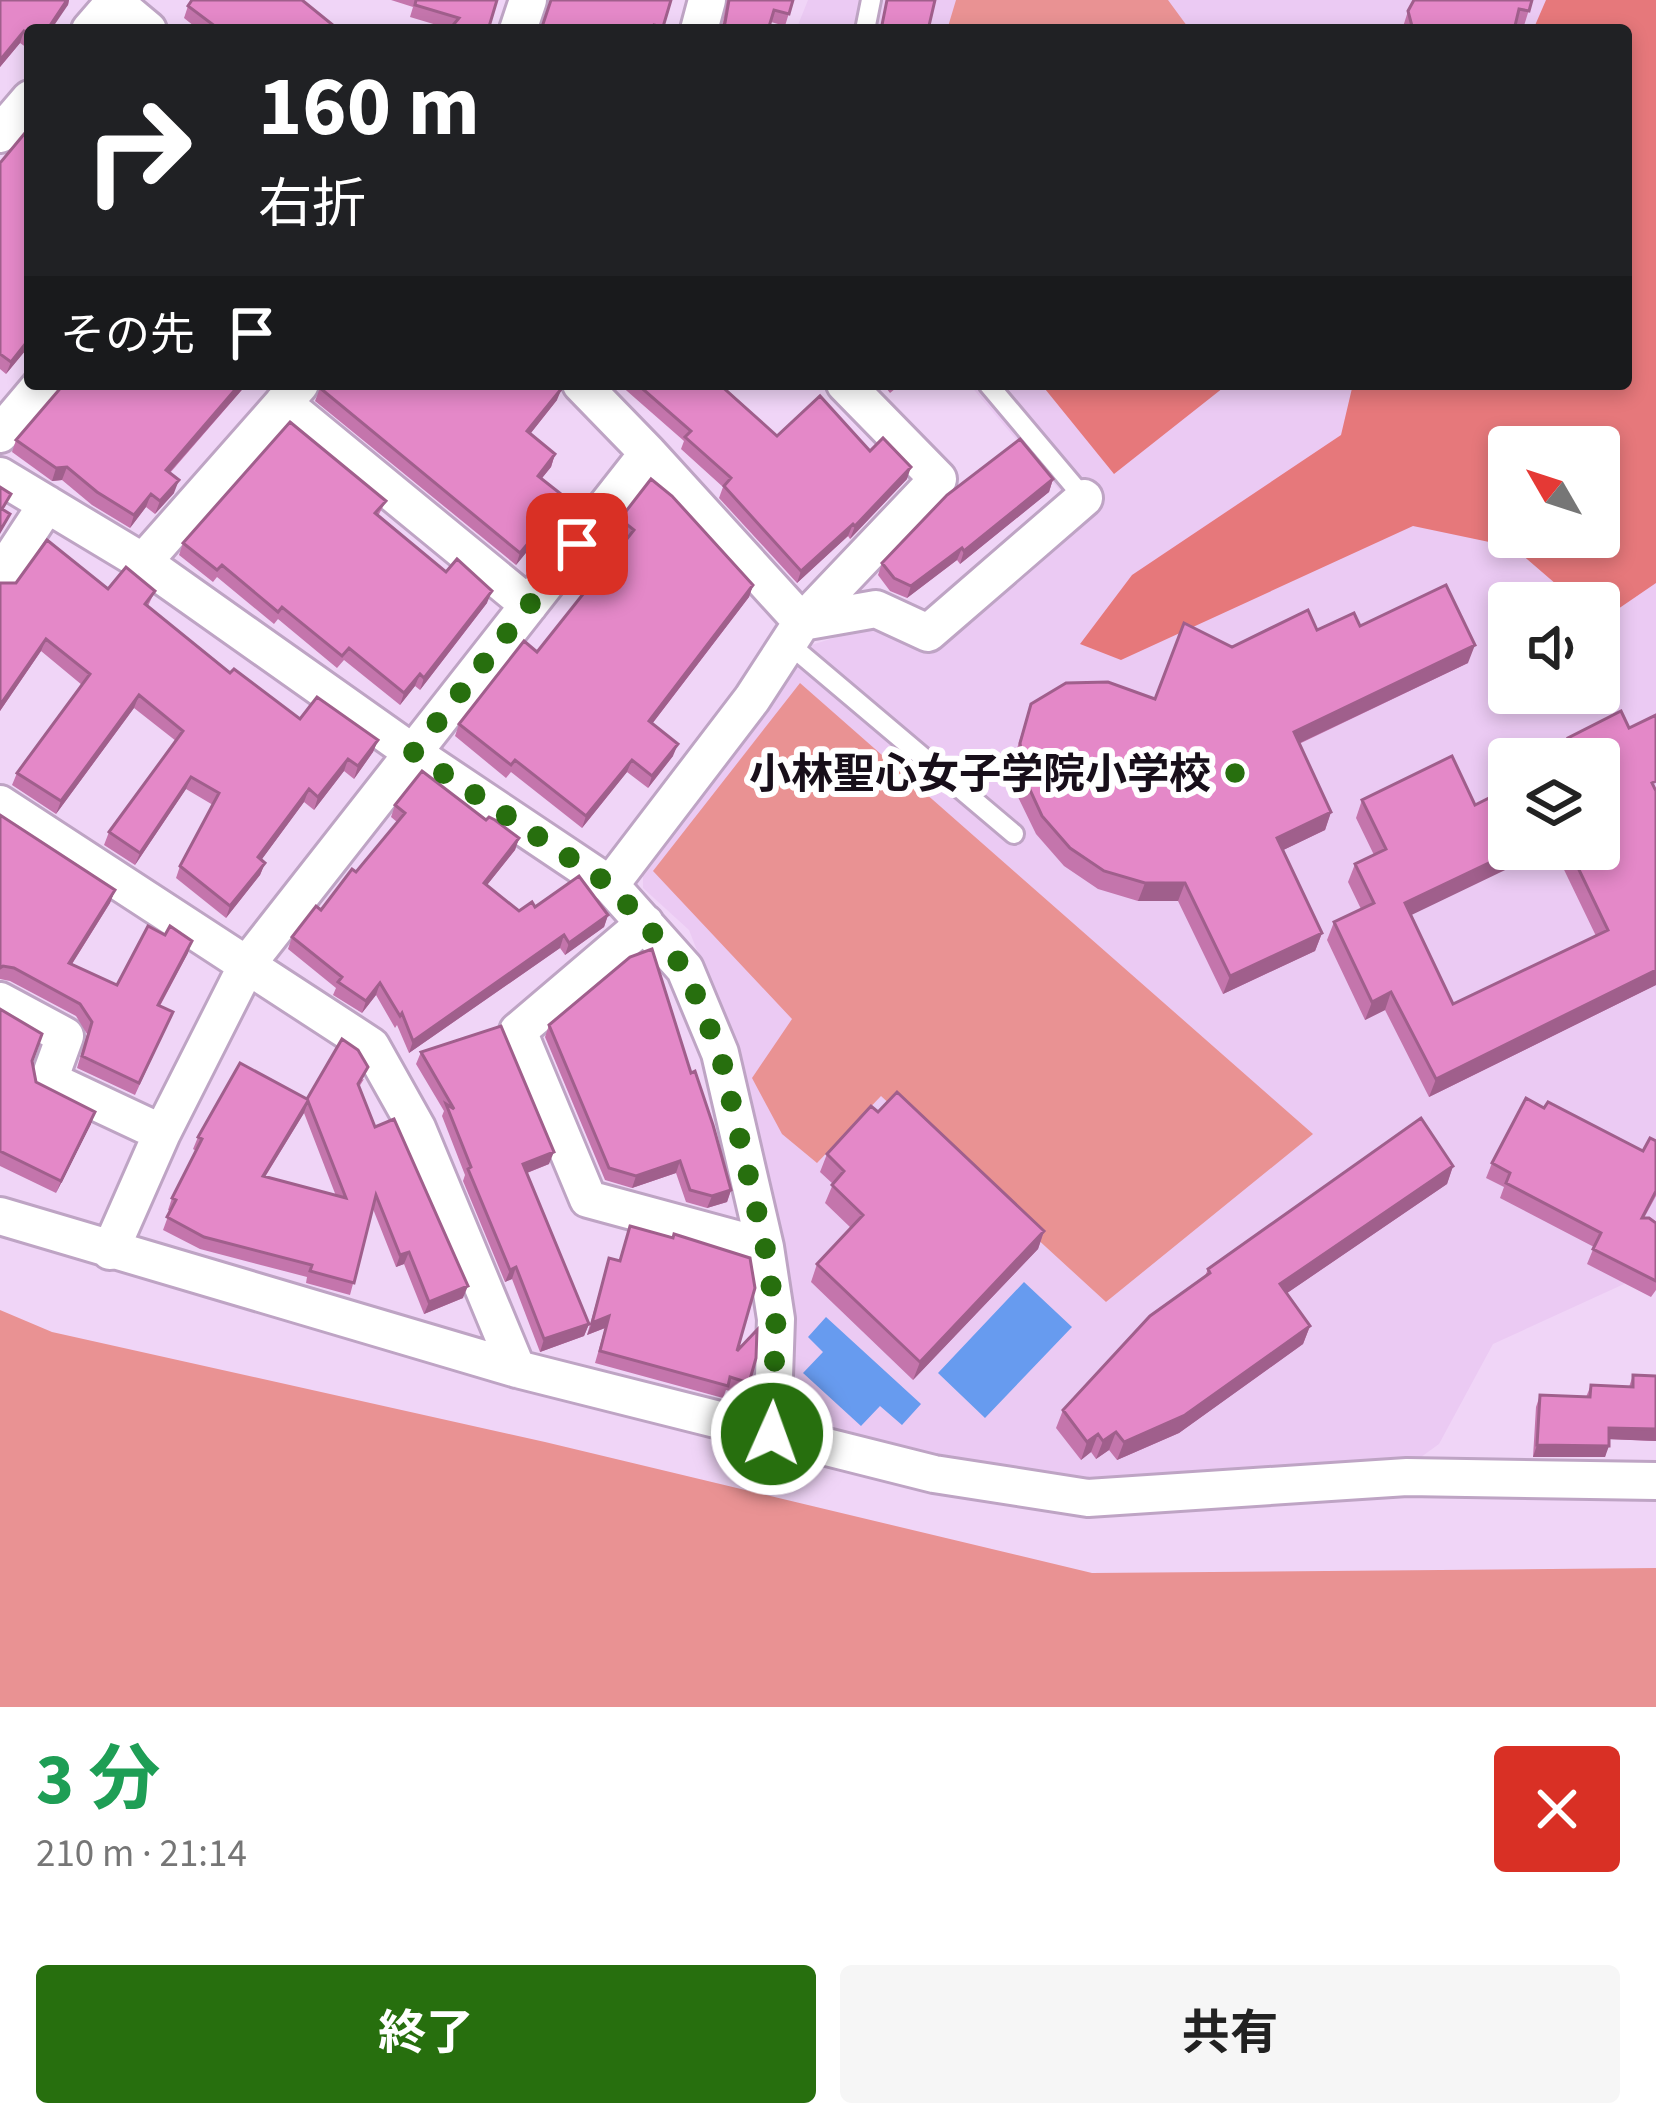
<!DOCTYPE html>
<html lang="ja">
<meta charset="utf-8">
<style>
:root{--surface:#fff;--page:#f6f6f6;--text:#222;--muted:#767676;--accent:#276f0e}
body{margin:0;font-family:"Source Sans 3","Noto Sans JP",sans-serif;background:var(--page);color:var(--text);height:100vh;display:flex;flex-direction:column;font-size:45px;white-space:nowrap}
*{box-sizing:border-box;margin:0}
p{font-size:39px;color:var(--muted)}
.icon{flex:none;width:66px;height:66px;fill:none;stroke:currentColor;stroke-width:2;stroke-linecap:round;stroke-linejoin:round}
.map{position:relative;height:1707px;overflow:hidden}
.sheet{display:flex;flex-direction:column;background:var(--surface);flex:1}
.sheet>*{flex:none}
.banner{position:absolute;left:24px;top:24px;width:1608px;height:366px;border-radius:12px;box-shadow:0 6px 18px #0003;background:#202124;color:#fff;overflow:hidden}
.needle{width:78px;rotate:309deg}
.tools{position:absolute;left:1488px;top:426px;display:grid;gap:24px}
.tools a{display:grid;place-items:center;width:132px;height:132px;border-radius:12px;background:var(--surface);box-shadow:0 6px 18px #0003;font-size:60px}
.pin{position:absolute;display:grid;place-items:center;width:102px;height:102px;color:#fff;margin:-51px;border-radius:24px;box-shadow:0 6px 18px #0006}
.me{position:absolute;width:132px;margin:-66px;rotate:2deg;stroke-linejoin:round;filter:drop-shadow(0 0 9px #0008)}
.turn{display:flex;align-items:center;gap:42px;height:252px;padding:0 36px;font-size:54px}
.turn .icon{width:156px;height:156px;stroke-width:2.5}
.turn b{display:block;font-size:84px;line-height:102px}
.then{display:flex;align-items:center;height:114px;padding:0 36px;background:#0003;gap:24px;font-size:45px}
.round{display:grid;place-items:center;flex:none;width:126px;height:126px;border-radius:12px;background:var(--page)}
.overview{display:flex;align-items:center;justify-content:space-between;height:204px;padding:0 36px}
h1{font-size:72px;font-weight:700;line-height:90px;color:#1e9e55}
.cta{display:flex;gap:24px;margin-top:auto;padding:24px 36px}
.cta a{flex:1;height:138px;border-radius:12px;background:var(--accent);color:#fff;font-size:48px;font-weight:700;line-height:138px;text-align:center}
.cta a+a{background:var(--page);color:var(--text)}
.map>svg:first-child{display:block}
</style>
<div class="map">
<svg width="1656" height="1707" viewBox="0 0 1656 1707">
<rect width="100%" height="100%" fill="#f0d5f7"/>
<path fill="#ebcaf3" fill-rule="evenodd" d="M808 0H1656V1241L1624 1284 1493 1344 1439 1444 1410 1465 1050 1480 815 1439 795 1415 793 1295 736 1050 689 930 643 888V863L808 646 866 628 929 648 1086 521 969 384H1626V30H796ZM1509 447H1599V537H1509ZM1509 603H1599V693H1509ZM1509 759H1599V849H1509Z"/>
<path fill="#e99293" d="M956 0H1168L1190 30H947Z
M800 683 1313 1134 1106 1302 881 1096 817 1163 782 1134 752 1078 792 1019 653 871Z
M0 1310 52 1332 545 1442 1092 1573 1656 1568V1707H0Z"/>
<path fill="#e6787b" fill-rule="evenodd" d="M1546 0H1656V583L1599 622V603H1578L1513 547 1413 526 1121 660 1080 644 1132 575 1341 435 1353 384H1626V30H1533ZM1509 447H1599V537H1509Z
M1041 384H1228L1114 474Z"/>
<path fill="#679bef" d="M1024 1282 1072 1327 985 1418 938 1373Z
M826 1317 921 1404 902 1425 880 1406 861 1426 803 1373 823 1352 808 1337Z"/>
<g fill="none" stroke-linecap="round" stroke-linejoin="round">
<defs>
<path id="lane" d="M865 30 871 0
M988 384 1084 498
M789 644 1014 834"/>
<path id="street" d="M112 0 148 30
M90 30 116 0
M518 30 528 0
M699 30 707 0
M0 134 30 99
M283 403 529 605
M0 434 42 384
M648 453 802 622 938 479 845 384
M0 476 143 562 413 753 610 885 685 969 720 1053 765 1247 776 1319 772 1434
M143 562 300 384
M0 576 47 504
M0 804 371 1046 417 1128 517 1369
M610 885 752 699 802 622 876 609 928 633 1084 498
M645 923 518 1031 588 1199 765 1247
M0 1001 65 1036 49 1080 162 1133
M0 1216 517 1369 934 1474 1088 1498 1407 1477 1656 1481
M110 1251 162 1133 248 963 648 453 581 384"/>
</defs>
<use href="#lane" stroke="#bea4c4" stroke-width="24"/>
<use href="#street" stroke="#bea4c4" stroke-width="42"/>
<use href="#lane" stroke="#fff" stroke-width="18"/>
<use href="#street" stroke="#fff" stroke-width="36"/>
</g>
<path fill="#c475ac" fill-rule="evenodd" d="M0 0H69L68 5 30 30V50L20 43 0 67Z
M391 0H497L450 29 410 17 413 7Z
M727 0H793L785 26 771 22 722 27Z
M1532 0 1523 29 1515 27 1514 30H1402L1408 11Z
M188 6 339 30H199L184 18Z
M0 163 30 345 6 374 0 369Z
M64 384H247L170 473 174 493 155 514 146 507 130 528 92 505 62 480 52 481 12 452 16 440Z
M619 384H721L777 436 870 451 907 479 850 539 848 536 797 583 719 498 723 487 681 449 684 441Z
M883 384H901L890 393Z
M320 388 557 400 530 434 555 454 551 467 542 478 561 510 516 565 315 401Z
M1053 479 1049 492 960 564 957 560 907 598 890 591 878 575 882 563Z
M386 501 378 516 446 572 487 603 420 690 415 686 400 705 344 660 337 668 278 619 274 624 217 577 213 582 179 555 183 543Z
M620 519 753 585 749 597 652 724 673 756 648 788 627 772 582 828 511 772 506 778 455 736 459 724 537 652 626 540 615 531Z
M0 583 155 591 148 606 230 673 300 719 378 740 373 752 354 779 344 771 314 810 304 802 261 860 265 863 260 875 226 918 176 878 180 866 213 805 186 789 135 865 104 845 109 832 176 741 134 708 56 814 12 785 17 773 82 685 41 651 0 711Z
M1360 626 1468 663 1299 744 1331 812 1325 830 1283 850 1322 933 1315 951 1223 994 1178 901H1138L1098 889 1064 866 1036 834 1018 797 1013 761 1031 704 1155 699 1232 647 1317 630Z
M1621 711 1656 985 1429 1097 1385 1010 1365 1020 1327 940 1334 922 1361 909 1348 882 1355 864 1374 855 1356 818 1362 800 1452 756 1411 915 1453 1004 1596 936 1554 849H1599V759H1563L1561 755 1568 738Z
M395 805 486 820 519 838 515 850 487 885 519 911 535 907 608 915 604 927 565 955 560 948 409 1053 397 1025 395 1028 376 995 362 1013 333 995 336 988 288 949 292 937 356 872 397 822 391 817Z
M0 815 115 890 110 903 72 964 117 985 188 953 160 1006 173 1012 135 1095 77 1068 87 1034 76 1016 10 981 0 979Z
M0 1009 32 1061 36 1082 91 1124 56 1193 0 1166Z
M549 1025 691 1073 731 1190 727 1202 707 1208 686 1202 676 1173 632 1188 605 1180 545 1037Z
M421 1052 549 1164 527 1173 589 1324 584 1336 540 1352 512 1279 505 1282 463 1181 465 1175 442 1116 444 1111 416 1064Z
M364 1079 359 1087 375 1127 463 1298 424 1314 404 1264 396 1267 373 1209 350 1295 306 1283 307 1277 200 1249 163 1230 170 1211 168 1210 172 1198 196 1151 193 1149 198 1137ZM304 1113 336 1196 265 1177Z
M1544 1108 1643 1151 1656 1141V1196L1644 1218 1656 1223V1290L1651 1297 1587 1264 1594 1247 1500 1198 1504 1187 1486 1178 1492 1163Z
M827 1154 1044 1231 1038 1249 913 1380 811 1282 817 1264 851 1228 825 1203 833 1184 820 1172Z
M1453 1166 1447 1184 1287 1293 1310 1326 1303 1344 1179 1433 1117 1460 1109 1450 1096 1459 1091 1452 1081 1460 1056 1428 1063 1410 1205 1276 1208 1269Z
M630 1226 737 1351 749 1383 745 1395 726 1390 723 1398 595 1363 605 1328 587 1335 609 1258 619 1261Z
M1633 1375 1656 1376V1441L1609 1439 1605 1457H1533L1536 1407 1540 1395 1586 1397 1591 1385 1629 1387Z"/>
<path fill="#a05f8c" d="M67 0H69L68 5 51 30H47Z
M24 31 20 43 0 67V60Z
M30 338V345L6 374 11 362Z
M240 384H247L161 482 166 470Z
M562 388 557 400 523 443 527 431Z
M555 454 551 467 534 488 538 476Z
M67 467 62 480 52 481 56 468Z
M911 467 907 479 850 539 855 526Z
M1053 479 1049 492 960 564 964 551Z
M179 480 174 493 155 514 160 501Z
M151 494 146 507 130 528 134 515Z
M566 498 561 510 516 565 520 553Z
M853 524 848 536 797 583 801 571Z
M962 548 957 560 907 598 911 586Z
M753 585 749 597 645 733 649 721Z
M492 591 487 603 420 690 424 678Z
M46 639 41 651 0 711V705Z
M1475 645 1468 663 1287 749 1294 732Z
M420 674 415 686 400 705 404 693Z
M139 695 134 708 56 814 61 801Z
M378 740 373 752 354 779 358 766Z
M678 744 673 756 648 788 652 776Z
M348 759 344 771 314 810 318 797Z
M632 760 627 772 582 828 586 816Z
M191 777 186 789 135 865 140 853Z
M309 789 304 802 254 870 258 857Z
M1331 812 1325 830 1271 856 1277 838Z
M519 838 515 850 479 895 484 883Z
M1518 849H1549L1399 921 1405 903Z
M265 863 260 875 226 918 230 906Z
M1145 883H1185L1178 901H1138Z
M115 890 110 903 65 975 69 963Z
M608 915 604 927 565 955 569 943Z
M1322 933 1315 951 1223 994 1230 976Z
M564 935 560 948 409 1053 413 1041Z
M192 941 188 953 153 1018 158 1005Z
M1656 970V985L1429 1097 1436 1079Z
M380 983 376 995 362 1013 366 1001Z
M1391 992 1385 1010 1365 1020 1372 1002Z
M308 1101 304 1113 258 1188 263 1176Z
M95 1112 91 1124 56 1193 61 1181Z
M554 1152 549 1164 519 1176 523 1164Z
M680 1161 676 1173 632 1188 636 1176Z
M1453 1166 1447 1184 1274 1302 1280 1284Z
M731 1190 727 1202 707 1208 712 1196Z
M1044 1231 1038 1249 913 1380 920 1362Z
M409 1252 404 1264 396 1267 400 1255Z
M516 1267 512 1279 505 1282 510 1270Z
M468 1286 463 1298 424 1314 429 1302Z
M609 1316 605 1328 587 1335 592 1323Z
M589 1324 584 1336 540 1352 544 1339Z
M1310 1326 1303 1344 1179 1433 1117 1460 1124 1442Z
M1609 1428 1656 1429V1441L1605 1439Z
M1116 1432 1109 1450 1096 1459 1103 1441Z
M1098 1434 1091 1452 1081 1460 1087 1442Z
M1537 1445 1609 1446 1605 1457H1533Z"/>
<path fill="#e488c8" stroke="#a05f8c" stroke-width="3" fill-rule="evenodd" d="M0 0H67L47 30H30V35L24 31 0 60Z
M192 0H302L339 30H220L188 6Z
M416 0H497L488 30H449L459 18 415 5Z
M551 0H671L663 27 654 25 652 30H541Z
M729 0H793L789 14 774 10 768 30H720L725 23Z
M887 0H935L928 30H881Z
M1414 0H1532L1529 11 1519 9 1514 30H1413L1408 11Z
M30 127V338L11 362 0 354V163Z
M64 384H240L166 470 179 480 160 501 151 494 134 515 97 492 67 467 56 468 16 440Z
M323 384H557L562 388 527 431 555 454 538 476 566 498 520 553 320 388Z
M637 384H719L777 436 820 396 870 451 883 438 911 467 855 526 853 524 801 571 724 486 731 478 685 437 691 431Z
M290 422 386 501 375 513 446 572 457 559 492 591 424 678 420 674 404 693 349 648 342 656 282 607 278 612 222 565 217 570 183 543Z
M1020 439 1053 479 964 551 962 548 911 586 894 578 882 563 947 495Z
M651 479 672 496 753 585 649 721 678 744 652 776 632 760 586 816 515 760 511 765 459 724 524 641 537 652 634 530 620 519Z
M0 487 11 494 2 509 10 514 0 531Z
M47 540 108 589 126 567 155 591 145 604 230 673 234 669 300 719 317 697 378 740 358 766 348 759 318 797 309 789 258 857 265 863 230 906 180 866 219 793 191 777 140 853 109 832 183 731 139 695 61 801 17 773 90 674 46 639 0 705V583H16Z
M1446 585 1475 645 1294 732 1331 812 1277 838 1322 933 1230 976 1185 883H1145L1104 871 1070 848 1042 816 1025 779 1020 743 1031 704 1066 683 1108 682 1155 699 1184 623 1232 647 1308 610 1317 630 1354 613 1360 626Z
M1621 711 1629 728 1656 715V781L1652 783 1656 791V970L1436 1079 1391 992 1372 1002 1334 922 1374 903 1355 864 1386 849 1362 800 1452 756 1475 805 1509 788V849H1518L1405 903 1453 1004 1608 930 1569 849H1599V759H1568L1576 755 1568 738Z
M422 771 486 820 489 817 495 820 519 838 484 883 519 911 532 902 535 907 579 876 608 915 569 943 564 935 413 1041 402 1013 400 1016 380 983 366 1001 338 982 342 977 292 937 316 906 321 910 352 869 356 872 405 813 395 805Z
M0 815 115 890 69 963 117 985 148 926 165 935 170 926 192 941 158 1005 173 1012 139 1083 82 1056 92 1022 80 1004 14 968 3 966 0 968Z
M652 949 691 1073 695 1071 713 1125 731 1190 712 1196 690 1190 680 1161 636 1176 609 1168 549 1025 630 957Z
M0 1009 42 1034 32 1061 36 1082 95 1112 61 1181 0 1151Z
M501 1026 554 1152 523 1164 589 1324 544 1339 516 1267 510 1270 468 1169 471 1167 446 1104 454 1109 421 1052Z
M342 1039 358 1050 368 1067 358 1084 375 1127 394 1119 468 1286 429 1302 409 1252 400 1255 376 1195 354 1283 310 1271 312 1265 204 1237 167 1217 176 1200 172 1198 202 1139 198 1137 240 1063 307 1099ZM308 1101 346 1198 263 1176Z
M897 1092 1044 1231 920 1362 817 1264 863 1215 832 1185 844 1171 827 1154 871 1106 878 1112Z
M1526 1098 1544 1108 1548 1102 1643 1151 1650 1138 1656 1141V1191L1642 1218H1649L1656 1223V1281L1593 1249 1601 1233 1506 1183 1510 1173 1492 1163Z
M1421 1118 1453 1166 1280 1284 1310 1326 1185 1415 1124 1442 1116 1432 1103 1441 1098 1434 1087 1442 1063 1410 1150 1316 1210 1273 1208 1269Z
M630 1226 673 1238 674 1234 750 1258 755 1288 737 1351 757 1330 756 1358 749 1383 730 1377 728 1386 600 1351 609 1316 592 1323 609 1258 620 1261Z
M1633 1375 1656 1376V1429L1609 1428V1446L1537 1445 1540 1395 1590 1397 1591 1385 1633 1387Z"/>
<g fill="none" stroke-linecap="round" stroke-linejoin="round">
<path stroke="#276f0e" stroke-width="21" stroke-dasharray="0 37.8" d="M577 544 413 753 610 885 685 969 720 1053 765 1247 776 1318 772 1434"/>
</g>
<circle fill="#276f0e" stroke="#fff" stroke-width="4.5" cx="1235" cy="773" r="12"/>
<g text-anchor="middle" stroke-width="12" stroke-linejoin="round" paint-order="stroke">
<g font-size="42" font-weight="bold" fill="#180f1a" stroke="#fff" text-anchor="end">
<text x="1211" y="788">小林聖心女子学院小学校</text>
</g>
</g>
</svg>
<div class="tools">
<a><svg class="needle" viewBox="-14 -14 28 28"><path d="M0-13l5 13h-10z" fill="#e53935"/><path d="M0 13l5-13h-10z" fill="#767676"/></svg></a>
<a><svg class="icon" aria-label="sound" viewBox="0 0 24 24"><path d="M4 9h4l5-4v14l-5-4H4zM17 9q2 3 0 6"/></svg></a>
<a><svg class="icon" aria-label="layers" viewBox="0 0 24 24"><path d="M12 4l9 5-9 5-9-5zM3 14l9 5 9-5"/></svg></a>
</div>
<div class="pin" style="left:577px;top:544px;background:#d93025"><svg class="icon" aria-label="arrive" viewBox="0 0 24 24"><path d="M6 21V4h12l-3 4 3 4H6"/></svg></div>
<svg class="me" style="left:772px;top:1434px" viewBox="-20 -20 40 40"><circle r="17" fill="#276f0e" stroke="#fff" stroke-width="3"/><path d="M0-11L8 9 0 5-8 9z" fill="#fff"/></svg>
<div class="banner">
<div class="turn"><svg class="icon" aria-label="right" viewBox="0 0 24 24"><path d="M7 20v-9h11M14 6l5 5-5 5"/></svg><div><b>160 m</b>右折</div></div>
<div class="then">その先<svg class="icon" aria-label="arrive" viewBox="0 0 24 24"><path d="M6 21V4h12l-3 4 3 4H6"/></svg></div>
</div>
</div>
<section class="sheet">
<div class="overview"><div><h1>3 分</h1><p>210 m · 21:14</p></div><a class="round" style="background:#d93025;color:#fff"><svg class="icon" aria-label="close" viewBox="0 0 24 24"><path d="M6 6l12 12M18 6L6 18"/></svg></a></div>
<div class="cta"><a>終了</a><a>共有</a></div>
</section>
